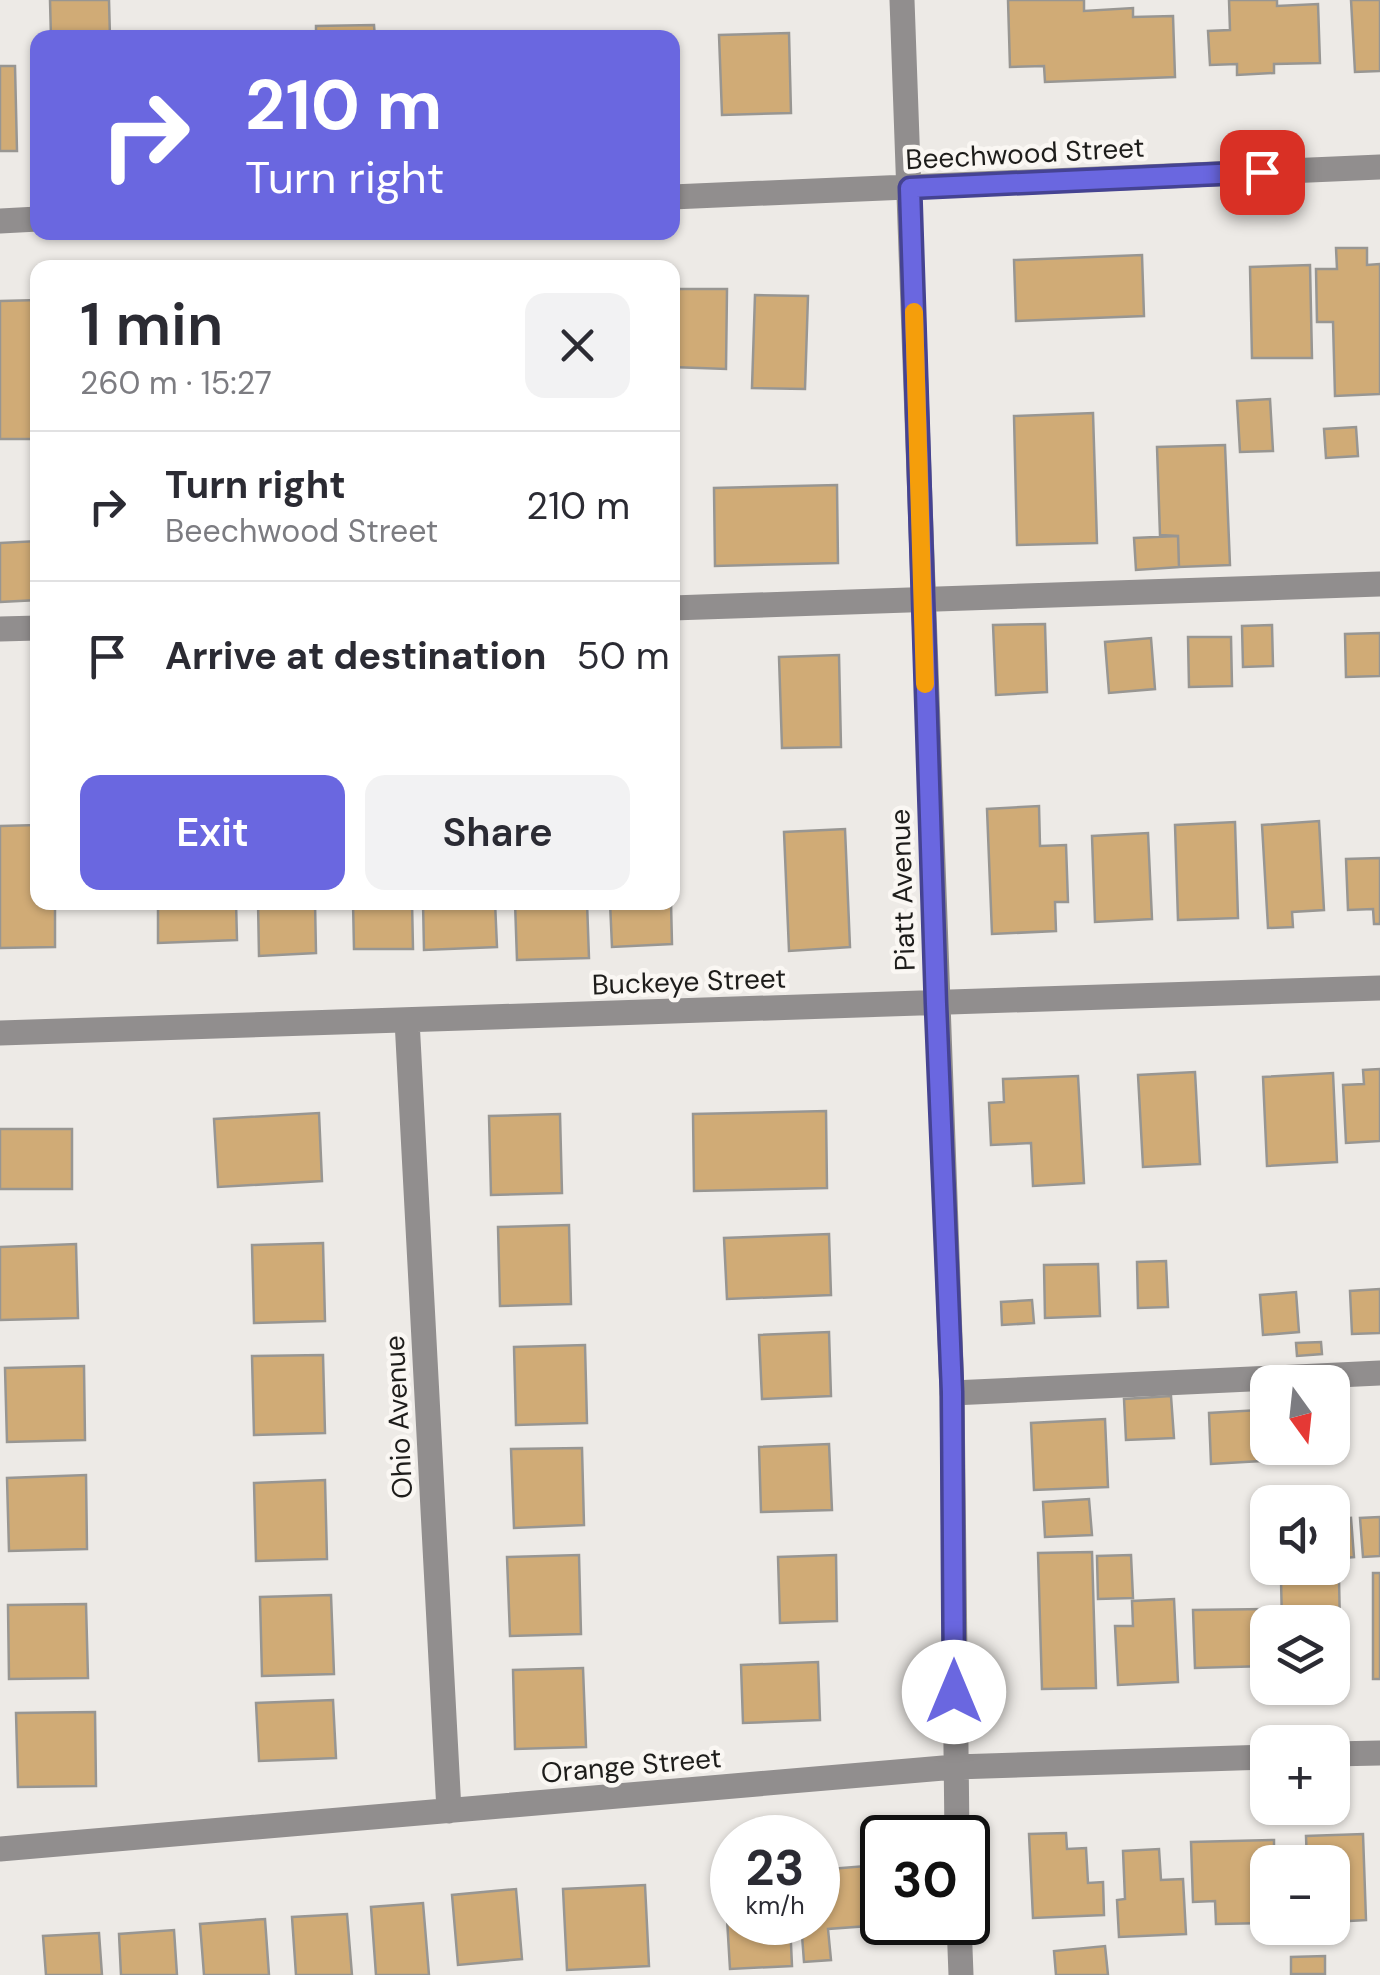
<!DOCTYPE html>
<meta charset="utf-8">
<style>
:root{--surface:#fff;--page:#f2f2f3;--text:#2b2b33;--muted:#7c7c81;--line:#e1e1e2;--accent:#6a67e0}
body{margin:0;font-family:"DM Sans",sans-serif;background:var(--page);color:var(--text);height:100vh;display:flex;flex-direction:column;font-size:38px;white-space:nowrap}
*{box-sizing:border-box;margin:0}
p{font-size:32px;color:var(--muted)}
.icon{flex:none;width:55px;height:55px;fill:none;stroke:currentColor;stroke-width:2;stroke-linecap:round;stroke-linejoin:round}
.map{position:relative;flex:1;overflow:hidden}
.panel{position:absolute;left:30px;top:260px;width:650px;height:650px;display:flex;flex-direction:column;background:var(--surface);border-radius:20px;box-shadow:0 2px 8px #0004}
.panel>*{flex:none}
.banner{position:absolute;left:30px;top:30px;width:650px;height:210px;border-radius:20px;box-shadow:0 2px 8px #0004;background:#6a67e0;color:#fff;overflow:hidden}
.needle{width:65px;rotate:165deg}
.buttons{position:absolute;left:1250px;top:1365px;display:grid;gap:20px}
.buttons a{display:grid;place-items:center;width:100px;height:100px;border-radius:20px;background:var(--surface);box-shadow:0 2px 8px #0004;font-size:50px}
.speed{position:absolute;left:710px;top:1815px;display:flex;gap:20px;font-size:50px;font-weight:700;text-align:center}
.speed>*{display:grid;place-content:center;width:130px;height:130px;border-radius:50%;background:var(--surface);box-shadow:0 2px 8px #0004;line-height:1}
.speed small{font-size:25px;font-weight:400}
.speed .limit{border:5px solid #111;border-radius:15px;background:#fff;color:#111}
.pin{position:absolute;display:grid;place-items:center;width:85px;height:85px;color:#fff;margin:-42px;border-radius:20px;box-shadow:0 5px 15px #0006}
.me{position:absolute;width:110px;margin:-55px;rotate:0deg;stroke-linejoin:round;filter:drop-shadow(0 0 8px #0008)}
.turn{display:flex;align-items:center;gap:35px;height:210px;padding:0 50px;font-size:45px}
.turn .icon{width:130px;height:130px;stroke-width:2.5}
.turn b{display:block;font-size:70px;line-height:85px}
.round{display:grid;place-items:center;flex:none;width:105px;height:105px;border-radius:20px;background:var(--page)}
.overview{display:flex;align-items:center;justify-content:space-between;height:170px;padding:0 50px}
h1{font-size:60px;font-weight:600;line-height:75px}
.cta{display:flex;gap:20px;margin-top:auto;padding:20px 50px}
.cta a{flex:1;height:115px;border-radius:20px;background:var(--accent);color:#fff;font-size:40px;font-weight:600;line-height:115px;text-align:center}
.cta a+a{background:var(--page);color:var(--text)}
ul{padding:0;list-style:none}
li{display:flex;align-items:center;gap:30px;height:150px;padding:0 50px;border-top:2px solid var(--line)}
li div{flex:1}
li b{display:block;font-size:38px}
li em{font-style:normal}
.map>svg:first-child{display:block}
</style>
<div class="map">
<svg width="1380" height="1975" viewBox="0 0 1380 1975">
<rect width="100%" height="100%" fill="#edeae6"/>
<path fill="#d0ab76" stroke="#989692" stroke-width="2.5" d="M50 0H109L110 38H51Z
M1008 0H1084V11L1133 8V17L1173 16 1175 77 1045 82 1044 66 1010 67Z
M1229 0H1277V6L1318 4 1320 63 1274 64V73L1237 75V64L1210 65 1208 31 1230 30Z
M1351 0H1380V71L1355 72Z
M374 25 375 38H316V26Z
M789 33 791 113 722 115 719 35Z
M0 66H15L17 151H0Z
M1336 248H1367V265L1380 264V394L1335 396 1333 322H1317L1316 269H1337Z
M1142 255 1144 316 1016 321 1014 260Z
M1310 265 1312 358H1252L1250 267Z
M672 289H727L726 369 672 367Z
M755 295 808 296 805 389 752 388Z
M38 300V439H0V301Z
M1270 399 1273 451 1240 452 1237 401Z
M1093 413 1097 543 1017 545 1014 416Z
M1356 427 1358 456 1326 458 1324 429Z
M1225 445 1230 565 1179 567 1178 536 1160 535 1157 447Z
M837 485 838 563 715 566 714 488Z
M1178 536 1179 567 1136 570 1134 538Z
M38 541V600L0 602V543Z
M1045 624 1047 692 996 695 993 625Z
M1272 625 1273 666 1243 667 1242 626Z
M1380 633V676L1346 677 1345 634Z
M1188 637H1231L1232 686 1189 687Z
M1151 638 1155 689 1109 693 1105 642Z
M839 655 841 747 782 748 779 657Z
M1039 806 1040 846 1066 845 1068 902H1055L1056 931 992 934 987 809Z
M1319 821 1324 910 1292 912 1293 927 1268 928 1262 825Z
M1235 822 1238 918 1178 920 1175 825Z
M38 825V902H55V947L0 948V826Z
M845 829 850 947 789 951 784 832Z
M1148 833 1152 919 1095 922 1092 836Z
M1380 858V924H1374L1373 909 1348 910 1346 859Z
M158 902H236L237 940 158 943Z
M258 902H315L316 953 259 956Z
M353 902H412L413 949H354Z
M423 902H495L497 947 424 950Z
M515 902H587L589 958 517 960Z
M610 902H671L672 944 612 947Z
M1380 1069V1141L1346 1143 1343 1085 1364 1084 1363 1070Z
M1195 1072 1200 1164 1143 1167 1138 1075Z
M1333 1073 1337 1162 1267 1166 1263 1077Z
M1078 1076 1084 1183 1033 1186 1031 1143 991 1145 989 1103 1004 1102 1003 1079Z
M826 1111 827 1188 694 1191 693 1114Z
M319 1113 322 1181 218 1187 214 1119Z
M560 1114 562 1193 491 1195 489 1116Z
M0 1129H72V1189H0Z
M569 1225 571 1304 500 1306 498 1227Z
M829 1234 831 1295 727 1299 724 1238Z
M323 1243 325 1321 254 1323 252 1245Z
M76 1244 78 1318 0 1320V1247Z
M1166 1261 1168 1307 1138 1308 1137 1262Z
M1098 1264 1100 1316 1045 1318 1044 1265Z
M1380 1289V1333L1352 1334 1350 1291Z
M1296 1292 1299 1332 1263 1335 1260 1295Z
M1032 1300 1034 1323 1002 1325 1001 1302Z
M829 1332 831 1396 762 1399 759 1335Z
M1321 1342 1322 1354 1297 1356 1296 1343Z
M585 1345 587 1423 516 1425 514 1347Z
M323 1355 325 1433 254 1435 252 1356Z
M84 1366 85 1440 7 1442 5 1368Z
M1171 1396 1174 1438 1126 1440 1124 1399Z
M1259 1410 1261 1461 1211 1464 1209 1413Z
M1105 1419 1108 1487 1034 1490 1031 1423Z
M829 1444 832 1510 761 1512 759 1447Z
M582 1448 584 1525 514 1528 511 1449Z
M86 1475 87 1549 9 1551 7 1478Z
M325 1480 327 1559 256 1561 254 1483Z
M1089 1499 1092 1535 1045 1537 1043 1502Z
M1380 1517V1556L1363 1557 1360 1518Z
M1351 1518 1354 1557 1332 1559V1520Z
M1092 1552 1096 1688 1042 1689 1038 1553Z
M579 1555 581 1634 510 1636 507 1557Z
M836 1555 837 1621 780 1623 778 1557Z
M1131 1555 1133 1598 1098 1599 1097 1556Z
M1373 1573H1380V1679H1373Z
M1339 1579 1341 1675H1332V1622H1282L1281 1580Z
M331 1595 334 1674 262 1676 260 1597Z
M1174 1599 1178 1682 1118 1685 1115 1626H1133L1132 1601Z
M86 1604 88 1678 9 1679 8 1605Z
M1266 1609 1267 1666 1195 1668 1193 1610Z
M818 1662 820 1720 743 1723 741 1665Z
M583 1668 586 1747 515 1749 513 1670Z
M333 1700 336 1758 259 1761 256 1703Z
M95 1712 96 1786 18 1787 16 1713Z
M1066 1833 1067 1849 1086 1848 1088 1883 1103 1882 1104 1915 1033 1918 1029 1834Z
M1363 1834 1366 1920 1332 1922V1862H1307L1306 1836Z
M1274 1840V1862H1268V1923L1216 1924 1215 1901 1193 1902 1191 1842Z
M1159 1849 1161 1880 1183 1879 1186 1934 1119 1937 1117 1900 1125 1899 1123 1851Z
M878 1865 882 1925 828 1929 831 1960 804 1962 801 1922H818V1870Z
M724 1868H732V1922H790L792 1966 730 1969Z
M645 1885 649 1966 567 1970 563 1889Z
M516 1889 522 1959 458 1965 452 1895Z
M423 1903 429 1975H376L371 1907Z
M347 1914 352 1975H296L292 1917Z
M265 1919 269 1975H204L200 1924Z
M174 1930 177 1975H121L119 1934Z
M99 1933 102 1975H46L43 1936Z
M1105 1946 1108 1975H1056L1054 1951Z
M1325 1956V1974H1291V1957Z"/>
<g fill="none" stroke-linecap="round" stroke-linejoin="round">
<path stroke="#918e8e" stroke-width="25" d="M672 608 1380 584
M0 629 38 628
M952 1393 1380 1373"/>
<path stroke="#918e8e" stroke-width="25" d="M902 0 952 1393 957 1838
M672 197 1380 167
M0 221 38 219
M407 1020 449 1811
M0 1033 1380 988
M1332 1754 1380 1753
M0 1849 955 1767 1268 1757
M959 1922 961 1975"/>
</g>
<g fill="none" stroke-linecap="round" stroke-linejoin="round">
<defs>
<path id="route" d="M954 1692 952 1392 936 1004 910 188 1262 172"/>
</defs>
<use href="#route" stroke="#454392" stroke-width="25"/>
<use href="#route" stroke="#6a67e0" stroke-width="18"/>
<path stroke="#f59e0b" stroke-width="18" d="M914 312 925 684"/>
</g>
<g text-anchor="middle" stroke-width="9" stroke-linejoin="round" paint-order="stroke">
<g font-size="28" fill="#1e1d1b" stroke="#faf7f3">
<text transform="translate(1025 153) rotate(-3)" y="10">Beechwood Street</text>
<text transform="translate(902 890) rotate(-92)" y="10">Piatt Avenue</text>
<text transform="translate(689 981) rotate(-2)" y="10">Buckeye Street</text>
<text transform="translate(398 1417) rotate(-93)" y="10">Ohio Avenue</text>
<text transform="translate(631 1765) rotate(-5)" y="10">Orange Street</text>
</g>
</g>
</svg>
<div class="buttons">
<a><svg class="needle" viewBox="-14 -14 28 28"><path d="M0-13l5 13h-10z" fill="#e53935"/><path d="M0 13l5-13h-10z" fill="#7c7c81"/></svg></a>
<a><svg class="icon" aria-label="sound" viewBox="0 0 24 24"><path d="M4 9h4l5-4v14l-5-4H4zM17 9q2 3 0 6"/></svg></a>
<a><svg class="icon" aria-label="layers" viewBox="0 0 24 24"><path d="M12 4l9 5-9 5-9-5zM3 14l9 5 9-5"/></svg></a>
<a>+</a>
<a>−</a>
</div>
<div class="speed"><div>23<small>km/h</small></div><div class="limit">30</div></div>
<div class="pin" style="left:1262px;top:172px;background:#d93025"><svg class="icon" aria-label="arrive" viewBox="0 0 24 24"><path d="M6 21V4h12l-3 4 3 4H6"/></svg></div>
<svg class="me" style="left:954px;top:1692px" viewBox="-20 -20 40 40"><circle r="19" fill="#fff"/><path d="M0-13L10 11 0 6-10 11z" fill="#6a67e0"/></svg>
<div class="banner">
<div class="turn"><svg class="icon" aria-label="right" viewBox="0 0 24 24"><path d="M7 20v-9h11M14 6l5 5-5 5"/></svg><div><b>210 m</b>Turn right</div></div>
</div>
<section class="panel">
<div class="overview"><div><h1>1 min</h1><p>260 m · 15:27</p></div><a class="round"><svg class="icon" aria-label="close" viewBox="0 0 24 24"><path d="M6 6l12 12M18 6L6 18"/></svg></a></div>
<ul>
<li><svg class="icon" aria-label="right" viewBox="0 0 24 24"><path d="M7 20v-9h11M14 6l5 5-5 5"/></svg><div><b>Turn right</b><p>Beechwood Street</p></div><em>210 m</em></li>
<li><svg class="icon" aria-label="arrive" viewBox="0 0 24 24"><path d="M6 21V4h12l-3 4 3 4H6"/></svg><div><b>Arrive at destination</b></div><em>50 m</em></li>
</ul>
<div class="cta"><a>Exit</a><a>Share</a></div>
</section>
</div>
